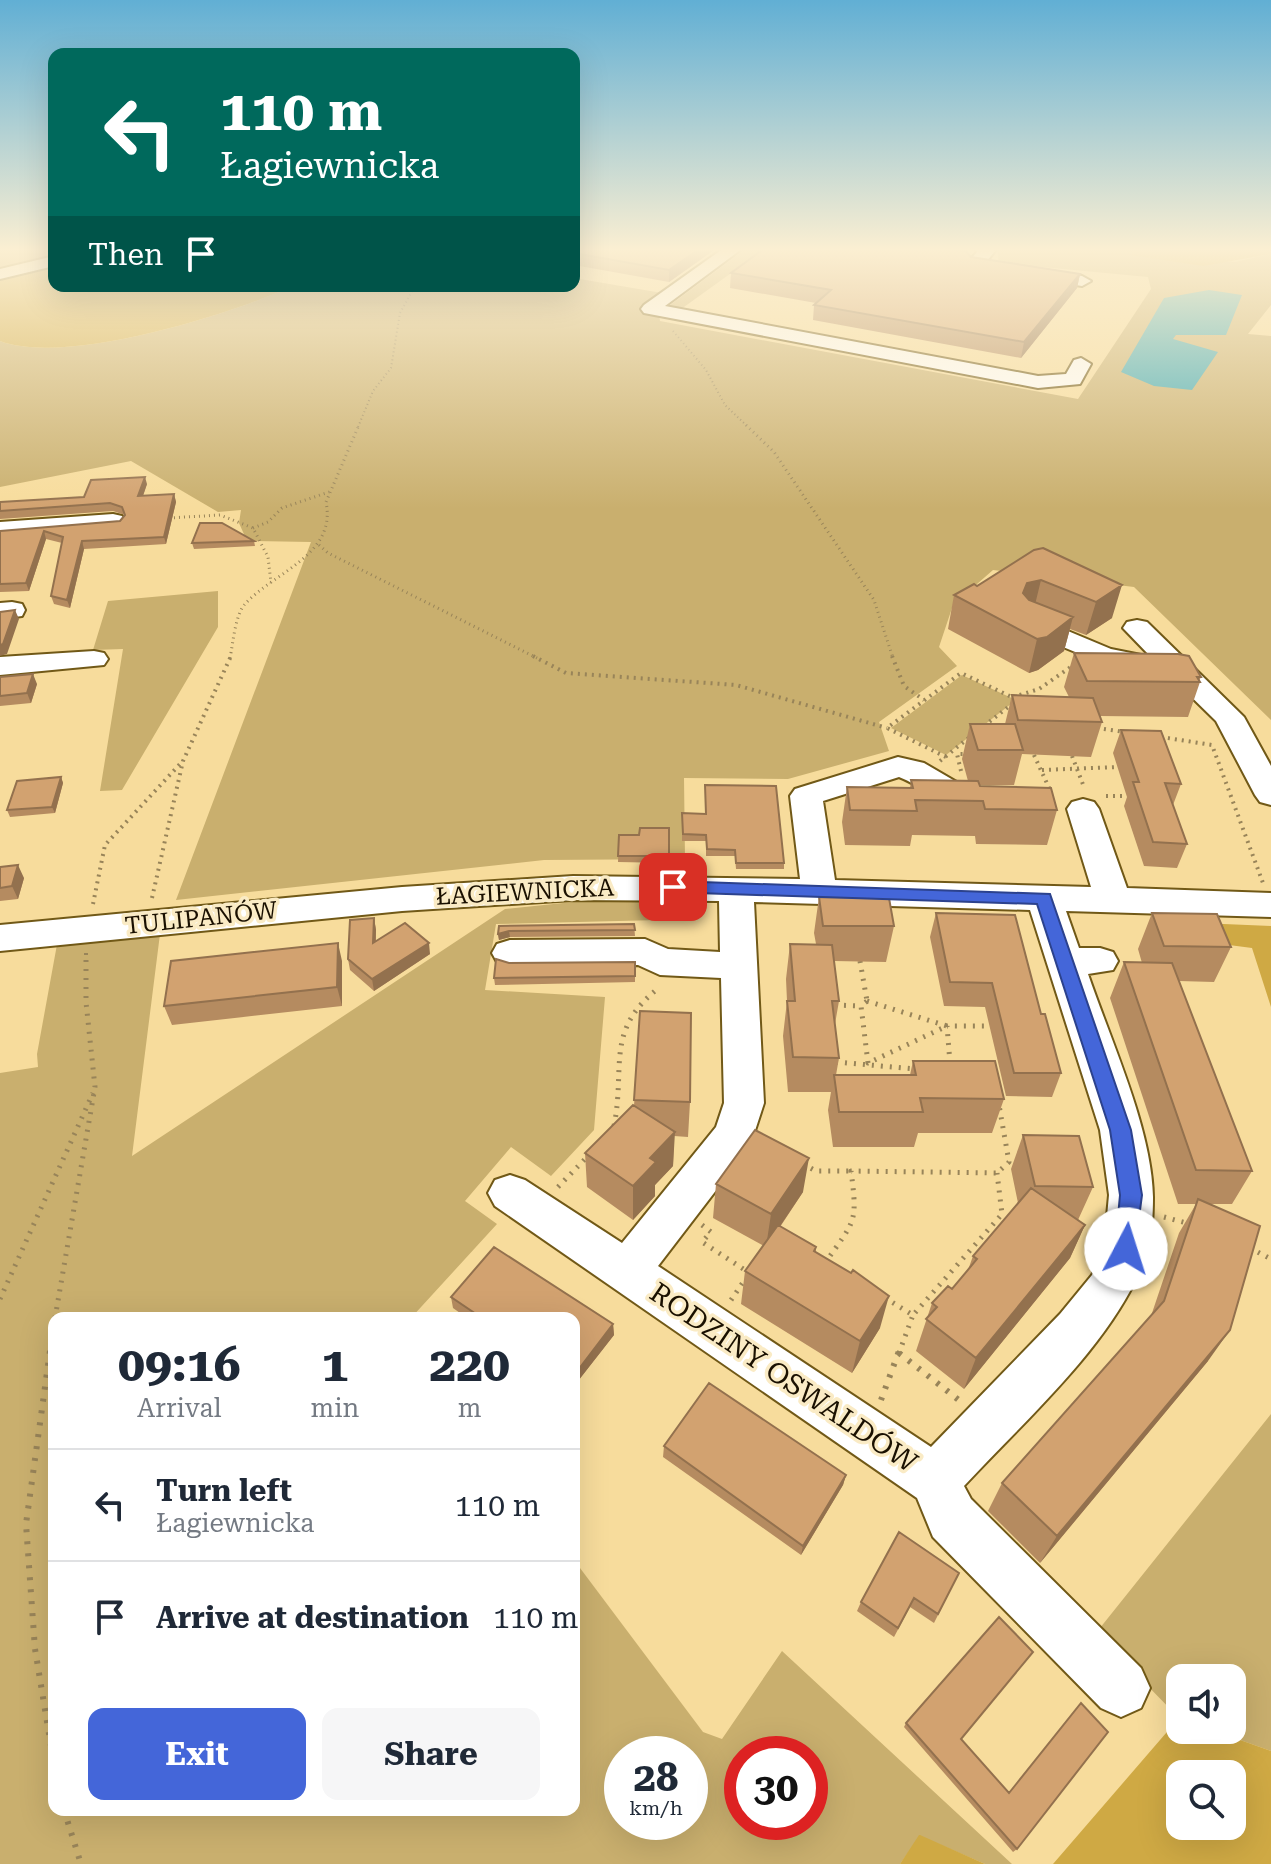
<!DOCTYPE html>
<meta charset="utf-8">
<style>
:root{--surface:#fff;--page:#f6f6f7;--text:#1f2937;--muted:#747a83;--line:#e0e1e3;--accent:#4466d9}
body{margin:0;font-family:"Roboto Serif",serif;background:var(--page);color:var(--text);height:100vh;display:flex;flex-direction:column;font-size:30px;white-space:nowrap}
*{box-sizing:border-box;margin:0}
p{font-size:26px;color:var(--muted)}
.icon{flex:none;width:44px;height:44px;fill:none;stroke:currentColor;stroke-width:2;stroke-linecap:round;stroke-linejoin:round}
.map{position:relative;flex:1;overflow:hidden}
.drawer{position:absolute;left:48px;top:1312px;width:532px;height:504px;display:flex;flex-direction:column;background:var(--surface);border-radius:16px;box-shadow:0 8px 32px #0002}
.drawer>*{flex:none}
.top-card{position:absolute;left:48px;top:48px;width:532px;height:244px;border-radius:16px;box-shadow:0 8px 32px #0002;background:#00695c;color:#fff;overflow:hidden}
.controls{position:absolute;left:1166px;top:1664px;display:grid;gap:16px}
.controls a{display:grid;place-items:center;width:80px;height:80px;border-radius:16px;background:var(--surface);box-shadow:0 8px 32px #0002;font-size:40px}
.speed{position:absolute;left:604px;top:1736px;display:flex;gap:16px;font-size:40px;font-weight:700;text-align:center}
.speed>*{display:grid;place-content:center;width:104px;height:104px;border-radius:50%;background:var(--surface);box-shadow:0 8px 32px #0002;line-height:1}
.speed small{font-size:20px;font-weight:400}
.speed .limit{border:12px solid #d22;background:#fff;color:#111}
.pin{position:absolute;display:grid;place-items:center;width:68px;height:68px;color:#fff;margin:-34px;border-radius:16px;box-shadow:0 4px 12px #0006}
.me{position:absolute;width:88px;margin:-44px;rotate:5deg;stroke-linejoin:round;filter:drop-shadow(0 0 6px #0008)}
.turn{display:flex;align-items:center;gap:28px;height:168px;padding:0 40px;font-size:36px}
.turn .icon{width:104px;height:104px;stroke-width:2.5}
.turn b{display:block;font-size:56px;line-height:68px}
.then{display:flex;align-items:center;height:76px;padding:0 40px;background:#0003;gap:16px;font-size:30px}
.eta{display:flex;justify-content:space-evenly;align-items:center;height:136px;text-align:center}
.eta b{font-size:48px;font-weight:700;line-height:56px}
.primary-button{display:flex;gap:16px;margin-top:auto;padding:16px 40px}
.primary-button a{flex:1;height:92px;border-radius:16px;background:var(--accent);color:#fff;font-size:32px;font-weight:700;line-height:92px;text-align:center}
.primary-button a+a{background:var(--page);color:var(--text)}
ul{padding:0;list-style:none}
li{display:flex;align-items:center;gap:24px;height:112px;padding:0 40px;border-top:2px solid var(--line)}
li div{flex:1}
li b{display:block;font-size:30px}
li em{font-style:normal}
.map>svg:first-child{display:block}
</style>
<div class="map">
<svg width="1271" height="1864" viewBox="0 0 1271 1864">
<rect width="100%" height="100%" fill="#f7dc9c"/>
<path fill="#c9af6e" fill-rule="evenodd" d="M0 248H54V257L0 270Z
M747 248H766L677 312 666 308Z
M997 248H1141L1131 254 1235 262 1271 254V305L1248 334 1271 336V720L1134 587 993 570 953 605 939 647 957 666 879 722 889 751 788 779 684 778 685 859 544 860 176 900 311 542 247 541 239 523 241 510 218 512 131 461 0 487V341C66 366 229 315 293 286H574V278L662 293 639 310 659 314 660 321 1078 399 1151 289 1148 277 999 263Z
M218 591V627L122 790 100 791 123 649 93 650 108 601Z
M962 675 1016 700 946 755 891 728Z
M630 896 689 905 699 910V919L496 924 485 990 605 997 594 1130 551 1176 511 1147 465 1201 497 1224 411 1318H54V1810H574V1560L703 1732 722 1739 782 1651 1012 1864H985L920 1836 900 1864H0V1073L38 1067 37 1054 58 939 160 934 132 1156 505 909ZM622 1754H690V1822H622ZM742 1754H810V1822H742Z
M1271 1414V1751L1212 1730H1232V1678H1180V1719L1096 1633Z"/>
<path fill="#cfa944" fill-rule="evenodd" d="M1141 248H1271V254L1203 266 1130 255Z
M54 257V286H293C229 315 66 366 0 341V270Z
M1200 923 1271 926V1007L1252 948 1206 942Z
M1179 1718 1180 1730H1212L1271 1751V1864H1053ZM1232 1774V1826H1180V1774Z
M919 1835H920L985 1864H900Z"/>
<path fill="#37a8b7" d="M1209 290 1242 295 1226 335H1176L1173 339 1218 352 1192 390 1154 386 1121 372 1164 298Z"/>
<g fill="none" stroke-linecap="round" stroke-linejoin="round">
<defs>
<path id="minor" d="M724 248H743L665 306 1038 376 1066 374 1074 360 1081 358 1091 364 1080 384 1038 388 644 313 641 309 644 305Z
M975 248H993L995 251 987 261 1082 276 1091 281 1082 286 969 268 966 264 977 252Z
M54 256V266L0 279V269Z
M113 514 122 516 125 521 122 526 0 536V522Z
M12 602 22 604 25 610 22 616 0 619V603Z
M1032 616 1111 649 1151 657 1123 628 1127 622 1137 620 1147 622 1244 717 1271 766V805L1260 802 1255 795 1216 721 1169 675 1137 673 1109 666 1022 630 1018 624 1022 618Z
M94 651 104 653 108 659 104 665 0 675V657Z
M898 757 924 763 972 791 977 798 972 805C945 812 924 786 899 777L823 801 835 880 1091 887 1067 809 1072 802 1083 799 1094 802 1099 809 1127 888 1271 893V917L1066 911 1079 948H1100L1113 952 1118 961 1113 970 1088 974C1110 1039 1152 1129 1153 1197 1153 1213 1152 1236 1147 1252 1120 1337 1025 1420 964 1486L971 1499 1141 1668 1150 1688 1141 1708 1121 1717 1101 1708 933 1537 917 1498 495 1206 488 1193 495 1180 510 1175 525 1180 622 1243 716 1127 724 1103 721 978 660 975 638 965 510 966 497 962 492 953 497 944 510 940 645 939 668 949 720 952 719 901 573 900 402 911 0 951V925L402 887 573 876 800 879 790 796 795 789ZM754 902 1030 910 1100 1130 1109 1195 1104 1249 1092 1275 1060 1314 931 1447 658 1266 750 1146 764 1103Z"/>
</defs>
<use href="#minor" stroke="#715917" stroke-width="4"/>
<path stroke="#988459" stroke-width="2" stroke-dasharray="1 3" stroke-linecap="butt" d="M673 331 706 370 725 405 748 427
M358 427 373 391 391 368 400 313 415 286"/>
<path stroke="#988459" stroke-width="3" stroke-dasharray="1 4" stroke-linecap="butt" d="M746 425 774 452 874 600 893 658
M169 518 220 515 253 528 268 557 271 583
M253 528 268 522 282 508 329 492
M319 545 328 553 537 658
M230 658C233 644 235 615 245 604 274 572 337 555 326 502L359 425"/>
<path stroke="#988459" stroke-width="4" stroke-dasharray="2 5" stroke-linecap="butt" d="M533 656 566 673 736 685 887 728
M892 656 904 686 924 700
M1013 697 1039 689 1072 666
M984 726 1012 704
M1097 728 1124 732
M1161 737 1212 745 1263 883
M1034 755 1050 790
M1072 756 1084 787
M946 757 887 728 961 673 1016 699
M940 761 971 736
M1042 770 1118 767
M961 771 957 754H966
M1106 796H1127
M152 898 183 761 231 656
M93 904 105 845 180 764
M86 953V960"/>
<path stroke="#988459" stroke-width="5" stroke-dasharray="2 7" stroke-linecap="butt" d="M860 961 867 1001
M867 1001 947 1026 868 1063 861 1006Z
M835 1005 861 1006
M836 1062 915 1069
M950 1063 947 1026H993
M614 1126C626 1066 604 1030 660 987
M803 1164 816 1171H851
M558 1187 588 1156
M1164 1217 1190 1224
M702 1225 711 1232 702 1242 748 1272
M1250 1248 1271 1259
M825 1263C855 1220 858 1224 851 1171L997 1173 1009 1162 999 1105
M885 1298 913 1315 1002 1214 997 1173
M0 1299 93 1093
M731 1300 746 1278
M55 1318 95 1087 86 1002V958
M50 1353 54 1324
M899 1353 913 1315"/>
<path stroke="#988459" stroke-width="6" stroke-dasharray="3 9" stroke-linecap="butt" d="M50 1351 26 1524 35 1649 54 1764
M899 1353 960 1401
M881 1400 899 1351
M64 1810 81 1864"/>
<use href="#minor" fill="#fff" fill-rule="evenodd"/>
</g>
<path fill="#b58b60" d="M574 248H714V250L669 282 574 265Z
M971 257 1080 274 1077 288 1021 358 813 320 814 305 816 303 730 288 731 273Z
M147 484 143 496 174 494 176 502 166 544 84 549 70 608 54 604 51 596 62 543 46 539 29 591 0 592V531L120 521 125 515 113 511 0 519V502L84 497Z
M254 541 255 546 194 549 192 543Z
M1043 548 1112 618 1086 635 1070 629 1064 651 1038 670 1029 673 948 629 954 595 977 586Z
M1074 653 1201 677 1199 681 1200 682 1188 717 1100 716 1102 722 1091 757 1022 754 1014 785H979L980 786 1057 810 1047 845 976 844 975 836 912 835 910 846 845 845 842 822 847 787 910 788 911 780 968 781 962 759 970 724H1005L1012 695 1069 697 1064 687Z
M0 677 37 684 31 703 0 706Z
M1121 730 1181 784 1173 805 1187 844 1177 868 1144 866 1124 806 1127 797 1113 753Z
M61 777 63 783 55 813 10 817 7 810Z
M682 813 784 863V869H736L735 856H706V841H682Z
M669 828V863L618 862 619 835H639Z
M0 867 24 878 18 899 0 901Z
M819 897 894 926 886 962 834 961 839 1001 835 1024 839 1058 836 1075H910L913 1061 1004 1099 992 1133H918L914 1147H833L828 1110 831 1092H788L783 1036 787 1001 786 979 790 944H816L814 933Z
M936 913 1041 1014 1061 1073 1052 1097 1006 1096 985 1007 944 1006 930 937Z
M1152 913 1231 947 1214 982 1179 981 1252 1171 1232 1204H1209L1208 1361 1040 1563 988 1511 1002 1483 1151 1316 1179 1233 1196 1204H1178L1110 998 1124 962 1142 963 1138 949Z
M374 918 376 930V941L430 954 374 991 350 970 348 959Z
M634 924 635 936 510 937 499 940 498 934 499 926Z
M342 961V1006L172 1025 164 1006Z
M635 962V982L495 985 494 978 509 963Z
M640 1011 690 1102 688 1137 674 1136 673 1166 655 1185V1196L633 1220 587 1187 585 1153 634 1106Z
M1023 1135 1093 1187 1078 1220 1085 1225 1070 1258 964 1389 916 1351 932 1303 952 1289 968 1270 973 1256 1018 1203 1011 1169Z
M716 1184 803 1192 780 1227 816 1247V1252L880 1328 852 1373 741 1304 745 1271 764 1246 713 1218Z
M494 1247 613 1324 614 1335 578 1381 574 1378V1318H467L453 1308 451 1297Z
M664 1446 846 1475 843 1485 801 1555 663 1457Z
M959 1573 934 1623 910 1607 894 1637 857 1611 861 1602Z
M906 1723 961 1739 1017 1849 1013 1852 904 1727Z"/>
<path fill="#93714e" d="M701 248H714V250L669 282V270Z
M1080 274 1077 288 1021 358 1024 342Z
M145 477 147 484 140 504 138 496Z
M174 494 176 502 166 544 164 537Z
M44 531 46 539 29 591 26 583Z
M82 541 84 549 70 608 67 600Z
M1041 580 1033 613 1023 593 1027 583Z
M1122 585 1112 618 1086 635 1096 602Z
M15 610 19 619 7 654 0 656V645Z
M1073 617 1064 651 1038 670 1029 673 1037 639Z
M33 674 37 684 31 703 27 693Z
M61 777 63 783 55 813 52 807Z
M18 865 24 878 18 899 12 886Z
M374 918 376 930 375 955 373 943Z
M509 931 510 937 499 940 498 934Z
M338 943 342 961V1006L337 987Z
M429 943 430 954 374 991 372 979Z
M675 1132 673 1166 655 1185V1196L633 1220V1186L650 1158Z
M809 1158 803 1192 766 1247 771 1214Z
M1085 1225 1070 1258 964 1389 976 1358Z
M889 1296 880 1328 852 1373 860 1341Z
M613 1324 614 1335 578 1381V1370Z
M1230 1330 1208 1361 1040 1563 1057 1536Z
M846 1475 843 1485 801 1555 803 1546Z"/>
<path fill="#d2a270" stroke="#93714e" stroke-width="2" d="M574 248H701L669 270 574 253Z
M765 248H945L966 251 971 257 1080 274 1024 342 814 305 831 290 731 273Z
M145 477 138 496 174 494 164 537 82 541 67 600 51 596 63 537 44 531 26 583 0 584V531L120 521 125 515 122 507 110 503 0 511V502L84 497 91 480Z
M200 523H222L254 541 192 543Z
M1043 548 1122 585 1096 602 1041 580 1027 583 1023 593 1029 600 1073 617 1047 637 1037 639 954 595 974 584 977 586 1034 550Z
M15 610 3 644 0 645V612Z
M1074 653 1178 654 1189 656 1201 677H1197L1200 682 1087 681Z
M33 674 27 693 0 696V677Z
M1012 695 1093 698 1102 722 1018 720Z
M970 724H1015L1023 750H978Z
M1121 730 1161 731 1181 784 1165 783 1187 844 1153 842 1133 782H1139Z
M61 777 52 807 7 810 17 781Z
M911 780 978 781 980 786 1051 788 1057 810 985 809 983 801 915 800 917 811 850 810 847 787 913 788Z
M705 785 776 786 784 863H736L735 850 707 849 706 835 683 834 682 813 706 814Z
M640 828H669V856H618L619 835H639Z
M18 865 12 886 0 888V867Z
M819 897 889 898 894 926H823Z
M936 913 1015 915 1041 1014H1045L1061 1073H1014L992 983 950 982Z
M1152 913 1217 914 1231 947 1164 946Z
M374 918 373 943 405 923 429 943 372 979 348 959 350 920Z
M634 924 635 930 509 931 498 934 499 926Z
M338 943 337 987 164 1006 171 961Z
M790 944 832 945 839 1001H832L839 1058 793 1057 787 1001H795Z
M496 959 509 963 635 962V976L494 978Z
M1124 962 1172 963 1252 1171 1196 1170Z
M640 1011 691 1013 690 1102 634 1100Z
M913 1061H995L1004 1099 920 1098 923 1112H839L834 1075H916Z
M633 1105 675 1132 650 1158 656 1162 633 1186 585 1153Z
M755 1130 809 1158 771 1214 716 1184Z
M1023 1135 1079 1136 1093 1187 1035 1186Z
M1031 1188 1085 1225 976 1358 926 1319 937 1307 932 1303 948 1286 952 1289 977 1259 973 1256Z
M1198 1199 1260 1226 1230 1330 1057 1536 1002 1483 1164 1301Z
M778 1225 816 1247 814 1251 851 1273 853 1270 889 1296 860 1341 745 1271Z
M494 1247 613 1324 578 1370 574 1368V1318H482L451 1297Z
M709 1383 846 1475 803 1546 664 1446Z
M899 1532 959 1573 938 1614 914 1598 898 1628 861 1602Z
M999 1617 1033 1652 961 1739 1009 1793 1081 1703 1108 1732 1017 1849 906 1723Z"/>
<linearGradient id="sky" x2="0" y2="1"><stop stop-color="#61afd4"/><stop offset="0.49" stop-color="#fbefd2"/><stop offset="1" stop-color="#fbefd2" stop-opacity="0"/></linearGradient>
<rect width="1271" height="509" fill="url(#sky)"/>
<path fill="#4466d9" stroke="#2c428d" stroke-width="2" d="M673 881 1050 894 1131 1130 1142 1195 1134 1256 1126 1259 1118 1256 1115 1249 1120 1195 1110 1130 1037 904 667 892 664 887Z"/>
<g text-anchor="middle" stroke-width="7" stroke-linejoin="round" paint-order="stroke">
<g font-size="24" fill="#1a1000" stroke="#faebc5">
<text transform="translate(525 892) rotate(-3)" y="8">ŁAGIEWNICKA</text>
<text transform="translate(201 918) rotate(-6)" y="8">TULIPANÓW</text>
</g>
<g font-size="28" fill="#1a1000" stroke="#faebc5">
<text transform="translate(784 1377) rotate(34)" y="10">RODZINY OSWALDÓW</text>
</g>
</g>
</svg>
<div class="controls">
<a><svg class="icon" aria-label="sound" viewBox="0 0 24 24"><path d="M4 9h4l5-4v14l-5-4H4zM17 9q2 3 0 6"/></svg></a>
<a><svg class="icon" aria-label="search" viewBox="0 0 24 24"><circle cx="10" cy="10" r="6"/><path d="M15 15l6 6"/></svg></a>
</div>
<div class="speed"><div>28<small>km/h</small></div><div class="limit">30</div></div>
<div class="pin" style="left:673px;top:887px;background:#d93025"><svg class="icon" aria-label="arrive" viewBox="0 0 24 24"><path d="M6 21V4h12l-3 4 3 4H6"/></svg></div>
<svg class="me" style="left:1126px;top:1249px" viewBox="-20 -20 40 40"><circle r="19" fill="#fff"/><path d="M0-13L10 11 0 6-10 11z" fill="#4466d9"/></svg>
<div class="top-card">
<div class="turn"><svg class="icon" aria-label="left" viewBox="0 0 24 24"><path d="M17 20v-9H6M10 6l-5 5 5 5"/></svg><div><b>110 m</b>Łagiewnicka</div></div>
<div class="then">Then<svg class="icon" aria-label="arrive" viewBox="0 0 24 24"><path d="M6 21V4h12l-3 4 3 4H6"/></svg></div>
</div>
<section class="drawer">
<div class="eta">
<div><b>09:16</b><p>Arrival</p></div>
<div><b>1</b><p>min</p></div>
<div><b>220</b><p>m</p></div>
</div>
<ul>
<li><svg class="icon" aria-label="left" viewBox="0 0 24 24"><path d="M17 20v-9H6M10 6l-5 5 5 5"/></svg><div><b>Turn left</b><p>Łagiewnicka</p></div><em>110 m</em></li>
<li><svg class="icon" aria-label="arrive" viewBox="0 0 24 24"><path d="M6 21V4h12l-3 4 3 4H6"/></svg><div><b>Arrive at destination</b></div><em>110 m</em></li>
</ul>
<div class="primary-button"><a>Exit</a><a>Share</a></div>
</section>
</div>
